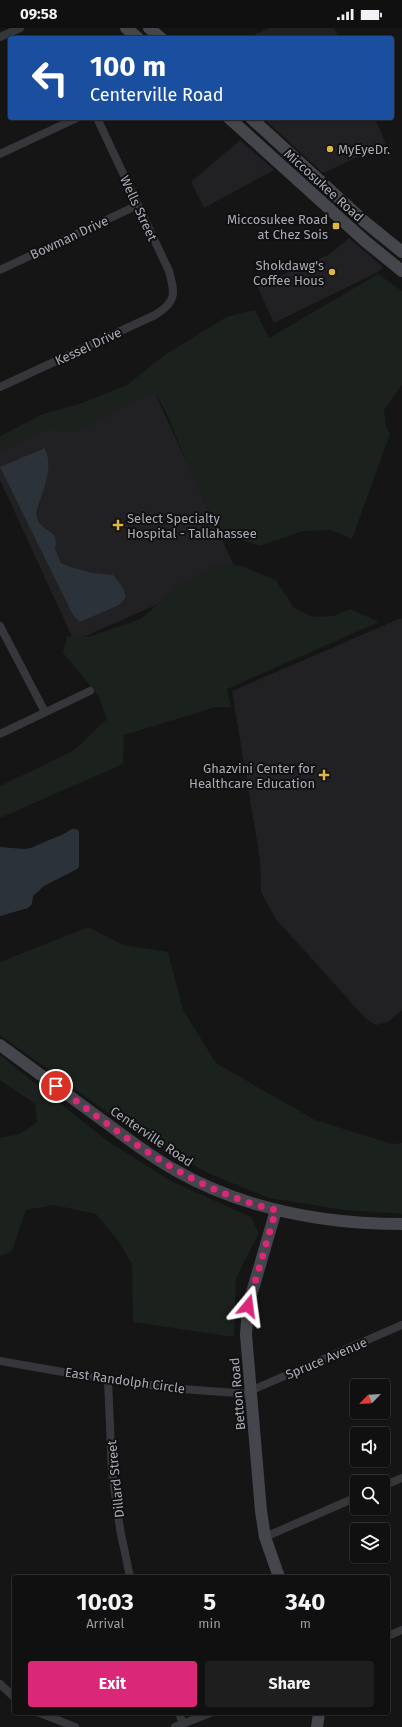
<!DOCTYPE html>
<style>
:root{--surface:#101010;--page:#1e1e1e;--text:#f1f3f6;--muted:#9c9d9f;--line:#303030;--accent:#db2777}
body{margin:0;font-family:"Fira Sans",sans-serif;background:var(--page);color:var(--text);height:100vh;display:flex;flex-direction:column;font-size:15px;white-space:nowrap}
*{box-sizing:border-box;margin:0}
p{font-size:13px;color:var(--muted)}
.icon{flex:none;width:22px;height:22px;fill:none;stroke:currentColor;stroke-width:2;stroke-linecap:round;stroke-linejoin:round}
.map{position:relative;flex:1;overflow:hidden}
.panel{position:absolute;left:12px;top:1547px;width:378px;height:140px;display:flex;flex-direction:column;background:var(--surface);border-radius:4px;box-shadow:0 1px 3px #0004,0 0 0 1px var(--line)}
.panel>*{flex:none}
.top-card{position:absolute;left:8px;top:8px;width:386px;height:84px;border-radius:4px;box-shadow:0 1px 3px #0004,0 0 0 1px var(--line);background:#1a4fa0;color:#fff;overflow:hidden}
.needle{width:26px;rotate:245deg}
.fabs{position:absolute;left:350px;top:1351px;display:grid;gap:8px}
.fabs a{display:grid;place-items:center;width:40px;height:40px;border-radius:4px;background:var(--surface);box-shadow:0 1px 3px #0004,0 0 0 1px var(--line);font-size:20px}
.pin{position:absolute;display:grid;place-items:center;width:34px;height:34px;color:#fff;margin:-17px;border:2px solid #fff;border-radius:50%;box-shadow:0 1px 4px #0007}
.me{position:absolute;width:44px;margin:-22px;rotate:16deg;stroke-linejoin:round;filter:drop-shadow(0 0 3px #0008)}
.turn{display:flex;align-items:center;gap:14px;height:84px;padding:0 16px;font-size:18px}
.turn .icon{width:52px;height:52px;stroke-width:2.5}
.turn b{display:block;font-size:28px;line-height:34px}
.eta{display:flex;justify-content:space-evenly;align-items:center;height:68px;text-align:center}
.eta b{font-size:24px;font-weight:700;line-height:28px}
.action{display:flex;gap:8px;margin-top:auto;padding:8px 16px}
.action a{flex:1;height:46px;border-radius:4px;background:var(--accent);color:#fff;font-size:16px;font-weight:700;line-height:46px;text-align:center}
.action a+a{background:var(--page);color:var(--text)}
.status{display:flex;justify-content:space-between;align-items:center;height:28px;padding:0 20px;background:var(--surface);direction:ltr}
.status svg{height:11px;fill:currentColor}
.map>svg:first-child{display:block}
</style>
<div class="status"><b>09:58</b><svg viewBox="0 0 49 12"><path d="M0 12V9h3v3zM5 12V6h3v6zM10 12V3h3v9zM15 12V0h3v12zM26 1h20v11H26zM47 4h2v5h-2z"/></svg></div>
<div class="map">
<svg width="402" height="1699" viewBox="0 0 402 1699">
<rect width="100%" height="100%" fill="#151516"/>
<path fill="#212123" d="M269 0H334L339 10H247Z
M263 90H375L386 116 323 145Z
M240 112 274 142 204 180 191 154Z
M349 210 383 239 378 244 274 295 257 258 330 226Z
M149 352 236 542 74 613 0 452V420Z
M401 590 402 591V982L388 994 376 997 366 991 275 890 261 864 260 831 232 663Z"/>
<path fill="#1b211d" d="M378 246 402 263V357L384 382 386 398 390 406 352 511 331 502 303 503 260 518 227 507 222 502 210 485 190 443 169 391 158 369 151 365 75 404H61L49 400 0 425V408L43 386 79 376 127 357 163 328 228 288 255 282 269 310Z
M217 536 241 538 276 552 294 580 312 589 333 588 350 581 379 594 227 661 231 679H216L124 707 123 736 0 790V758L73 723 107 691 98 667 63 625 67 608 88 609 141 591 178 558Z
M88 899 123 917 168 924 183 982 216 1035 315 1092 392 1116 402 1115V1186L344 1182 269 1170 208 1145 137 1106 0 1007V934Z
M0 1027 106 1112 171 1153 251 1189 259 1205 236 1250 234 1309 133 1294 132 1236 119 1214 96 1186 54 1177 26 1182 12 1223 0 1228V1110L20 1106 37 1094 35 1076 0 1052Z"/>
<path fill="#2c3239" d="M45 420C53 440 45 456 39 475 38 480 35 485 37 490 39 499 50 502 55 508L56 514 55 521 61 535 70 539 93 545 113 547 123 560 126 569 119 577 80 594 73 587 0 439Z
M72 801H76L79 803V839L77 841 44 858 33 868 32 876 28 880 0 888V819L24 821 31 820 49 812 62 807Z"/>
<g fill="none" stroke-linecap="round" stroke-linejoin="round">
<path stroke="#36373b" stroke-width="8" d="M0 9 20 0
M0 126 77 90
M0 242 138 177
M0 359 155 287C177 274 175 265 169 243L97 90
M0 598 45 684
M0 706 90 663
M0 1333 108 1352 182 1361 251 1366
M108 1352 112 1444 120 1501 130 1549
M250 1363 402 1297
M383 1458 402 1450
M265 1509 357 1469
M388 1608 402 1602
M0 1656 14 1669
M40 1685 75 1699
M179 1685 183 1696
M175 1699 210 1685"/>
<path stroke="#44464b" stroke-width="12" d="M126 0 138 10
M149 0 161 10
M229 90 365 213 402 243
M251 90 365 194 402 224
M0 1017C33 1041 65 1065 98 1089 123 1107 148 1127 175 1142 243 1181 324 1196 402 1196
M276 1182 248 1278 246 1307 261 1483 265 1509 279 1549
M317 1699 319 1685"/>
</g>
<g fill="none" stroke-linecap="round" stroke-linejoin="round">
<path stroke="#db2777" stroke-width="7" stroke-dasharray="0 12.6" d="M56 1058C125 1109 191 1163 276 1182L248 1278"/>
</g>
<g fill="#deb645" stroke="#101011" stroke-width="1.5">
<circle cx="330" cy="121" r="4"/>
<rect x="332" y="194" width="8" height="8" rx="2"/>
<circle cx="332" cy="244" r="4"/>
<path d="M116 491h4v4h4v4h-4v4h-4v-4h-4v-4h4z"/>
<path d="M322 741h4v4h4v4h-4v4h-4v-4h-4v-4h4z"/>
</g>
<g text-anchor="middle" stroke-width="4" stroke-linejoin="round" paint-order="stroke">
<g font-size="13" fill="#a8abb5" stroke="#101011" text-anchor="end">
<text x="338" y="126" text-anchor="start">MyEyeDr.</text>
<text x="328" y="196">Miccosukee Road<tspan x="328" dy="15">at Chez Sois</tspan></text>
<text x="324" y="242">Shokdawg's<tspan x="324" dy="15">Coffee Hous</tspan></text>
<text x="127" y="495" text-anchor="start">Select Specialty<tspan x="127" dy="15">Hospital - Tallahassee</tspan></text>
<text x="315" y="745">Ghazvini Center for<tspan x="315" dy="15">Healthcare Education</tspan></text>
</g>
<g font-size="13" fill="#a8abb5" stroke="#101011">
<text transform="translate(324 157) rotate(42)" y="5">Miccosukee Road</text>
<text transform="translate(139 180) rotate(65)" y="5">Wells Street</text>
<text transform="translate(69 209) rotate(-25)" y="5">Bowman Drive</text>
<text transform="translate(88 318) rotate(-25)" y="5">Kessel Drive</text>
<text transform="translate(152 1108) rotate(34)" y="5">Centerville Road</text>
<text transform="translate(326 1330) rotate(-23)" y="5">Spruce Avenue</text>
<text transform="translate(125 1352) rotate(8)" y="5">East Randolph Circle</text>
<text transform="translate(237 1366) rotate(-95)" y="5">Betton Road</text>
<text transform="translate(115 1451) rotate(-96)" y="5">Dillard Street</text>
</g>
</g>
</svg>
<div class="fabs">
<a><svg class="needle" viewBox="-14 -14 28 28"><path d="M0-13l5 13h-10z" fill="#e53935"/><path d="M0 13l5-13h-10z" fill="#9c9d9f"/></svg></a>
<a><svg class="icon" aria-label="sound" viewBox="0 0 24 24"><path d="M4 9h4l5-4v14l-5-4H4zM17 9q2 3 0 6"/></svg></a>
<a><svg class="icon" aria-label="search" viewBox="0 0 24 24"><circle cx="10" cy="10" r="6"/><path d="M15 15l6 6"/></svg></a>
<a><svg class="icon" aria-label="layers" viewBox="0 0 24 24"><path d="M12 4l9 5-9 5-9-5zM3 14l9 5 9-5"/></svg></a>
</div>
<div class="pin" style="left:56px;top:1058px;background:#d93025"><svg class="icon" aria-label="arrive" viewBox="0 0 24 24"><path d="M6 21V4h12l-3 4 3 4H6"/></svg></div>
<svg class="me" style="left:248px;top:1278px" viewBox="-20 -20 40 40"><path d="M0-17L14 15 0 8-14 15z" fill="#db2777" stroke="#fff" stroke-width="4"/></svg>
<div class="top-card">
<div class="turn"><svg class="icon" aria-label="left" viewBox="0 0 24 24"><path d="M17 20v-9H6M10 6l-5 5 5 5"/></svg><div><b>100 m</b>Centerville Road</div></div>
</div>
<section class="panel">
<div class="eta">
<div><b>10:03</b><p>Arrival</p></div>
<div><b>5</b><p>min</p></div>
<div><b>340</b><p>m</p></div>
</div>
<div class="action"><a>Exit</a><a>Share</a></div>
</section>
</div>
